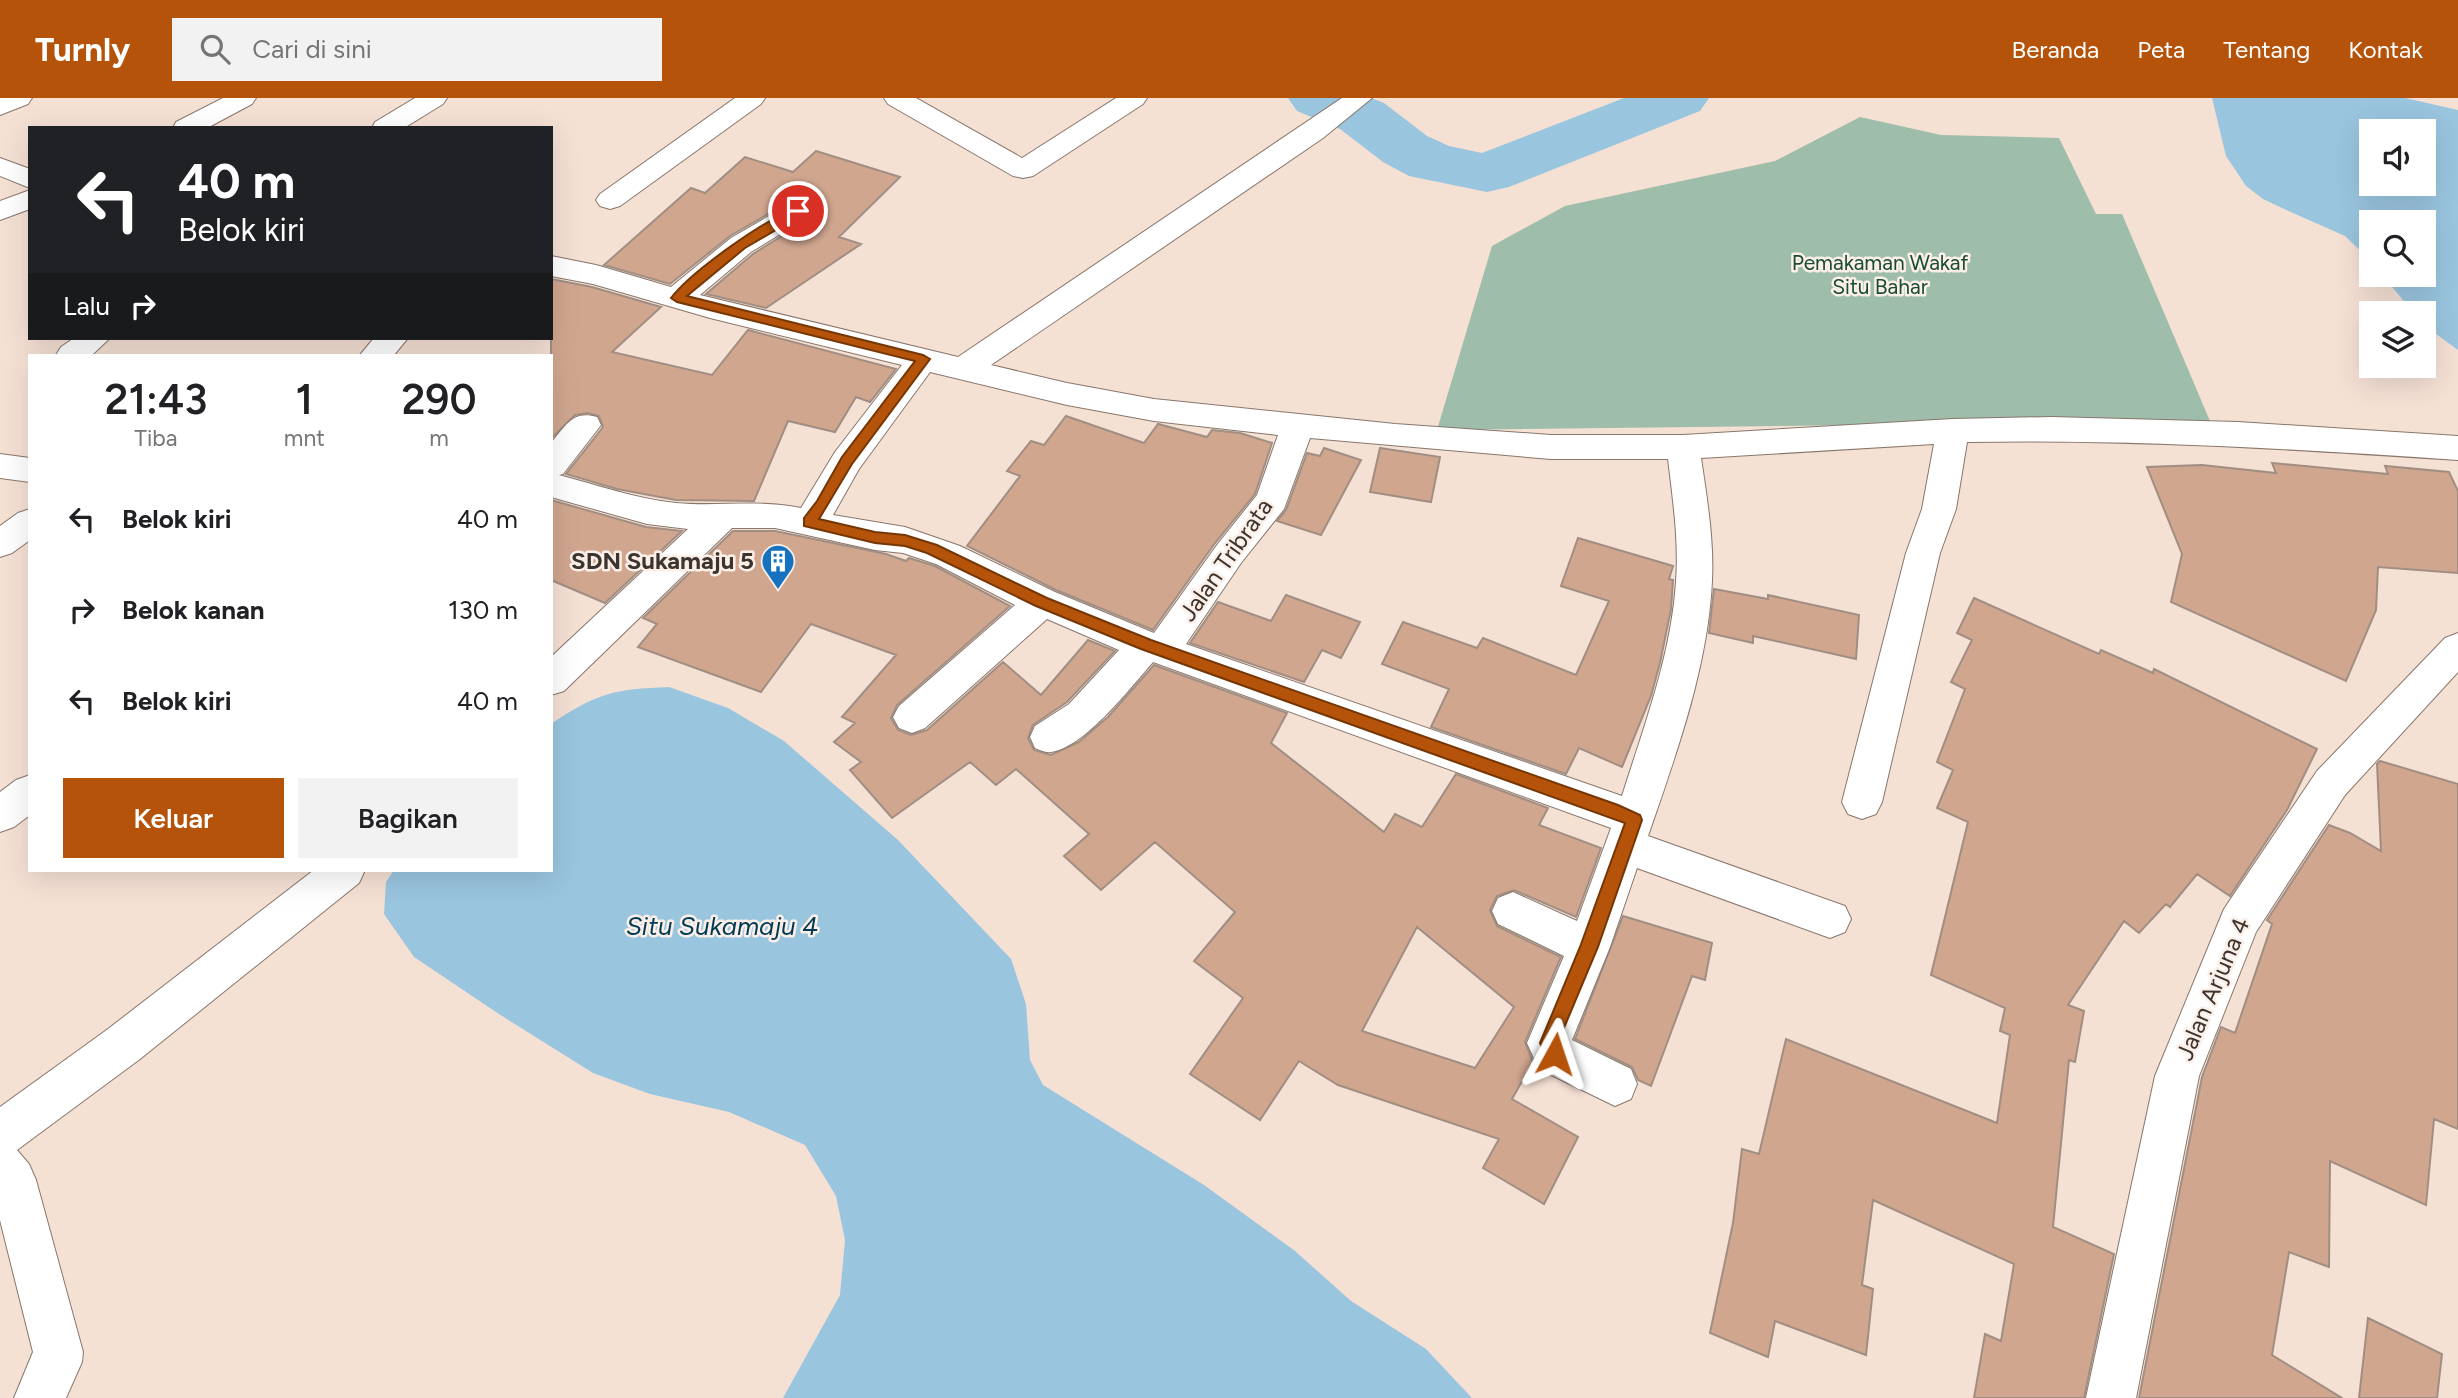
<!DOCTYPE html>
<html lang="id">
<style>
:root{--surface:#fff;--page:#f2f2f2;--text:#202124;--muted:#757577;--accent:#b45309}
body{margin:0;font-family:Figtree,sans-serif;background:var(--page);color:var(--text);height:100vh;display:flex;flex-direction:column;font-size:26px;white-space:nowrap}
*{box-sizing:border-box;margin:0}
p{font-size:23px;color:var(--muted)}
.icon{flex:none;width:38px;height:38px;fill:none;stroke:currentColor;stroke-width:2;stroke-linecap:round;stroke-linejoin:round}
.map{position:relative;flex:1;overflow:hidden}
.details{position:absolute;left:28px;top:256px;width:525px;height:518px;display:flex;flex-direction:column;background:var(--surface);border-radius:0px;box-shadow:0 7px 28px #0002}
.details>*{flex:none}
.banner{position:absolute;left:28px;top:28px;width:525px;height:214px;border-radius:0px;box-shadow:0 7px 28px #0002;background:#202124;color:#fff;overflow:hidden}
.tools{position:absolute;left:2359px;top:21px;display:grid;gap:14px}
.tools a{display:grid;place-items:center;width:77px;height:77px;border-radius:0px;background:var(--surface);box-shadow:0 7px 28px #0002;font-size:35px}
.pin{position:absolute;display:grid;place-items:center;width:60px;height:60px;color:#fff;margin:-30px;border:4px solid #fff;border-radius:50%;box-shadow:0 2px 7px #0007}
.me{position:absolute;width:77px;margin:-38px;rotate:5deg;stroke-linejoin:round;filter:drop-shadow(0 0 5px #0008)}
.turn{display:flex;align-items:center;gap:24px;height:147px;padding:0 35px;font-size:32px}
.turn .icon{width:91px;height:91px;stroke-width:2.5}
.turn b{display:block;font-size:49px;line-height:60px}
.then{display:flex;align-items:center;height:66px;padding:0 35px;background:#0003;gap:14px;font-size:26px}
.eta{display:flex;justify-content:space-evenly;align-items:center;height:119px;text-align:center}
.eta b{font-size:42px;font-weight:600;line-height:49px}
.cta{display:flex;gap:14px;margin-top:auto;padding:14px 35px}
.cta a{flex:1;height:80px;border-radius:0px;background:var(--accent);color:#fff;font-size:28px;font-weight:600;line-height:80px;text-align:center}
.cta a+a{background:var(--page);color:var(--text)}
ul{padding:0;list-style:none}
li{display:flex;align-items:center;gap:21px;height:91px;padding:0 35px}
li div{flex:1}
li b{display:block;font-size:26px}
li em{font-style:normal}
header{display:flex;align-items:center;gap:42px;box-sizing:border-box;height:98px;padding:0 35px;background:var(--accent);color:#fff}
header strong{font-size:33px}
nav{display:flex;gap:38px;margin-inline-start:auto;font-size:24px}
.search{width:490px;height:63px;background:var(--page);display:flex;align-items:center;gap:18px;box-sizing:border-box;padding:0 24px;border-radius:0px;color:var(--muted);font-size:26px}
.map>svg:first-child{display:block}
</style>
<header>
<strong>Turnly</strong>
<div class="search"><svg class="icon" aria-label="search" viewBox="0 0 24 24"><circle cx="10" cy="10" r="6"/><path d="M15 15l6 6"/></svg>Cari di sini</div>
<nav><a>Beranda</a><a>Peta</a><a>Tentang</a><a>Kontak</a></nav>
</header>
<div class="map">
<svg width="2458" height="1300" viewBox="0 0 2458 1300">
<rect width="100%" height="100%" fill="#f5e0d4"/>
<path fill="#9ebdab" d="M1860 19 1941 37 2059 40 2096 116H2122L2210 323 1437 332 1492 148 1565 108 1775 63Z"/>
<path fill="#9ac5df" fill-rule="evenodd" d="M2212 0H2405L2458 12V252L2424 227V215H2414L2382 177H2424V124H2371V163L2345 138 2293 115 2263 101 2246 88 2226 58ZM2371 33H2424V86H2371Z
M669 589 728 610 784 643 898 742 1011 861 1026 906 1030 962 1043 987 1204 1087 1295 1153 1351 1203 1426 1251 1472 1300H783L840 1197 845 1142 836 1098 805 1047 729 1014 650 996 593 975 499 916 414 859 384 816 386 784 394 772H551V626C597 595 614 591 669 589Z"/>
<g fill="none" stroke-linecap="round" stroke-linejoin="round">
<path fill="#9ac5df" fill-rule="evenodd" d="M1288 0H1371L1384 5 1427 38 1449 48 1482 55 1624 0H1709L1700 13 1509 89 1487 94 1409 78 1383 64 1340 31 1297 13Z"/>
</g>
<path fill="#d0a68f" stroke="#a18e83" stroke-width="2" fill-rule="evenodd" d="M816 53 900 79 839 139 861 146 766 210 706 196 753 156 809 121 814 112 809 104 797 101 787 105 730 138 670 186 604 167 691 90 705 95 745 59 793 74Z
M551 181 592 189 661 209 612 254 712 277 748 232 896 271 870 304 856 299 835 334 788 323 754 403 676 402 617 391 566 376 603 329 599 318 588 315 575 317 551 341Z
M1066 318 1144 345 1158 326 1207 339 1212 332 1240 335 1272 345 1255 396 1215 445 1153 532 1056 492 967 448 1020 378 1007 373 1031 343 1044 347Z
M1324 350 1361 362 1321 437 1277 423 1286 412 1307 355 1320 358Z
M1380 350 1440 359 1431 404 1370 394Z
M2272 365 2388 376 2385 368 2449 374 2458 393V475L2378 469 2376 512 2346 583 2171 504 2182 456 2147 369 2202 367 2276 375Z
M551 402 646 429 682 433 605 505 551 482Z
M733 433H775L886 456 906 463 909 460 935 468 1010 508 897 607 891 620 898 632 911 637 927 632 1003 564 1041 597 1088 542 1115 553 1067 604 1033 627 1028 640 1034 652 1051 657 1079 644 1108 619 1154 567 1287 615 1271 645 1384 734 1395 716 1422 729 1456 676 1548 710 1539 727 1601 750 1576 819 1514 792 1497 798 1490 812 1497 828 1561 859 1525 944 1533 964 1512 1001 1578 1039 1544 1106 1483 1070 1499 1041 1338 987 1299 963 1260 1022 1190 976 1243 900 1194 863 1235 814 1155 744 1101 792 1064 758 1089 736 1016 671 996 687 970 664 892 720 850 672 861 664 834 644 855 625 842 619 896 557 811 526 761 594 638 549 657 526 643 520ZM1417 829 1514 909 1475 970 1362 933Z
M1578 440 1673 468 1669 481 1673 482 1671 511 1660 565 1651 598 1622 669 1579 650 1566 676 1431 629 1449 591 1382 566 1403 524 1477 550 1483 540 1576 577 1609 503 1561 488Z
M1714 491 1768 501V497L1859 517 1856 561 1753 538V545L1709 535Z
M1286 497 1360 524 1341 560 1322 552 1304 584 1190 545 1218 504 1271 523Z
M1974 500 2099 556 2101 552 2153 575 2154 571 2317 651 2287 712 2230 798 2197 776 2170 809 2166 806 2139 835 2124 823 2068 907 2084 913 2075 964 2069 962 2053 1129 2114 1156 2084 1300H1974L1985 1236 2001 1243 2014 1166 1873 1102 1862 1187 1873 1191 1866 1257 1775 1223 1768 1259 1710 1235 1733 1125 1742 1051 1759 1056 1786 941 1997 1025 2010 937 2000 933 2005 910 1931 877 1968 724 1937 710 1953 672 1937 664 1965 591 1951 584 1972 542 1957 535Z
M2380 663 2458 686V1031L2434 1021 2426 1107 2330 1063 2329 1169 2289 1154 2272 1257 2342 1300H2139L2202 979 2221 929 2235 935 2272 826 2267 822 2329 727 2350 735 2381 753 2377 666Z
M1623 818 1712 845 1705 882 1692 878 1651 988 1638 982 1632 969 1575 941Z
M2368 1220 2442 1256 2437 1300H2359Z"/>
<g fill="none" stroke-linecap="round" stroke-linejoin="round">
<defs>
<path id="minor" d="M0 0H32L28 6 0 17Z
M223 0H256L252 6 207 30H173L176 24Z
M415 0H447L443 6 404 30H372L375 24Z
M735 0H765L761 6 620 108 610 111 600 108 596 102 600 96Z
M884 0H916L1022 60 1116 0H1147L1143 6 1033 78 1023 80 1013 78 888 6Z
M1342 0H1372L1323 40 991 267 1067 285 1154 301 1395 326 1551 337H1683L1953 321 2051 319 2238 324 2458 338V362C2294 351 2131 341 1967 344L1956 411 1940 455 1882 704 1876 716 1862 721 1848 716 1842 704 1906 455 1922 411 1934 346 1701 360C1707 400 1714 442 1712 483 1708 569 1676 657 1648 738L1845 808 1851 821 1845 834 1830 840 1637 770 1610 849 1572 942 1631 971 1637 986 1631 1001 1615 1008 1539 971 1527 945 1564 858 1498 826 1492 813 1498 800 1513 794 1577 823 1611 730 1153 564C1131 589 1084 650 1051 654 1046 655 1040 652 1035 650L1030 639 1035 628 1069 606 1119 552 1047 521 925 630 912 635 899 630 893 619 899 608 1015 507 936 466 903 455 875 452 775 430H732L564 593 551 597V559L688 431 647 426 551 399V345C566 328 572 312 597 319L601 327 563 376 559 377C597 387 636 401 676 405 718 409 759 401 801 410L835 354 902 267 710 220 593 186 551 178V158L596 167 671 189 731 140 788 107 798 104 808 107 812 113 808 119 751 154 700 197 958 259ZM930 274 1067 307 1154 323 1278 337 1257 397 1217 447 1154 535 1055 494 960 448 905 429 833 417 859 371ZM1310 340 1551 361H1668C1673 402 1679 443 1676 484 1671 558 1644 628 1622 698L1186 546 1241 465 1284 411Z
M0 60 30 71V90L0 78Z
M30 92V111L0 122V103Z
M74 240H110L92 257H56L61 249Z
M374 240H408L394 257H360Z
M0 356 30 360V384L0 380Z
M30 411V442L12 455 0 459V428L18 415Z
M2458 535V574L2345 697 2256 834 2199 978 2136 1300H2086L2155 978 2224 811 2317 673 2445 540Z
M30 677V717L14 729 0 734V694L16 682Z
M314 772H365L359 785 140 961 17 1052 29 1066 36 1082 83 1254 82 1264 66 1300H14L33 1254 0 1122V1009L108 931Z"/>
</defs>
<use href="#minor" stroke="#89766b" stroke-width="2"/>
<use href="#minor" fill="#fff" fill-rule="evenodd"/>
</g>
<path fill="#b45309" stroke="#753606" stroke-width="2" d="M798 110 804 113 803 116 745 150 687 198 923 257 930 261 852 366 819 421 875 434 905 437 937 447 1047 500 1151 542 1618 707 1640 717 1642 722 1598 849 1558 944 1564 956 1561 962 1555 965 1548 962 1540 945 1580 849 1625 725 1141 551 1036 508 927 455 905 448 875 445 804 428V420L817 403 842 359 915 263 677 204 671 200C692 173 766 120 798 110Z"/>
<defs>
<symbol id="building-pin" viewBox="-11 -11 22 30"><path d="M0 17L-7.5 6A9.5 9.5 0 1 1 7.5 6Z" fill="#1671be" stroke="#fcefe8"/><path d="M-4-6H4V6H1V3H-1V6H-4ZM-2.5-4.3h1.7v1.8h-1.7ZM.8-4.3h1.7v1.8H.8ZM-2.5-1h1.7V.8h-1.7ZM.8-1h1.7V.8H.8Z" fill="#fff"/></symbol>
</defs>
<g fill-rule="evenodd">
<use href="#building-pin" x="759" y="444" width="38" height="52"/>
</g>
<g text-anchor="middle" stroke-width="5" stroke-linejoin="round" paint-order="stroke">
<g font-size="21" fill="#164c33" stroke="#fcefe8">
<text x="1880" y="172">Pemakaman Wakaf<tspan x="1880" dy="24">Situ Bahar</tspan></text>
</g>
<g font-size="24" fill="#3c342f" stroke="#fcefe8">
<text transform="translate(1226 462) rotate(-55)" y="8">Jalan Tribrata</text>
<text transform="translate(2213 891) rotate(-67)" y="8">Jalan Arjuna 4</text>
</g>
<g font-size="24" font-weight="bold" fill="#3c342f" stroke="#fcefe8" text-anchor="end">
<text x="754" y="471">SDN Sukamaju 5</text>
</g>
<g font-size="26" font-style="italic" fill="#003b55" stroke="#fcefe8">
<text x="722" y="837">Situ Sukamaju 4</text>
</g>
</g>
</svg>
<div class="tools">
<a><svg class="icon" aria-label="sound" viewBox="0 0 24 24"><path d="M4 9h4l5-4v14l-5-4H4zM17 9q2 3 0 6"/></svg></a>
<a><svg class="icon" aria-label="search" viewBox="0 0 24 24"><circle cx="10" cy="10" r="6"/><path d="M15 15l6 6"/></svg></a>
<a><svg class="icon" aria-label="layers" viewBox="0 0 24 24"><path d="M12 4l9 5-9 5-9-5zM3 14l9 5 9-5"/></svg></a>
</div>
<div class="pin" style="left:798px;top:113px;background:#d93025"><svg class="icon" aria-label="arrive" viewBox="0 0 24 24"><path d="M6 21V4h12l-3 4 3 4H6"/></svg></div>
<svg class="me" style="left:1555px;top:956px" viewBox="-20 -20 40 40"><path d="M0-17L14 15 0 8-14 15z" fill="#b45309" stroke="#fff" stroke-width="4"/></svg>
<div class="banner">
<div class="turn"><svg class="icon" aria-label="left" viewBox="0 0 24 24"><path d="M17 20v-9H6M10 6l-5 5 5 5"/></svg><div><b>40 m</b>Belok kiri</div></div>
<div class="then">Lalu<svg class="icon" aria-label="right" viewBox="0 0 24 24"><path d="M7 20v-9h11M14 6l5 5-5 5"/></svg></div>
</div>
<section class="details">
<div class="eta">
<div><b>21:43</b><p>Tiba</p></div>
<div><b>1</b><p>mnt</p></div>
<div><b>290</b><p>m</p></div>
</div>
<ul>
<li><svg class="icon" aria-label="left" viewBox="0 0 24 24"><path d="M17 20v-9H6M10 6l-5 5 5 5"/></svg><div><b>Belok kiri</b></div><em>40 m</em></li>
<li><svg class="icon" aria-label="right" viewBox="0 0 24 24"><path d="M7 20v-9h11M14 6l5 5-5 5"/></svg><div><b>Belok kanan</b></div><em>130 m</em></li>
<li><svg class="icon" aria-label="left" viewBox="0 0 24 24"><path d="M17 20v-9H6M10 6l-5 5 5 5"/></svg><div><b>Belok kiri</b></div><em>40 m</em></li>
</ul>
<div class="cta"><a>Keluar</a><a>Bagikan</a></div>
</section>
</div>
